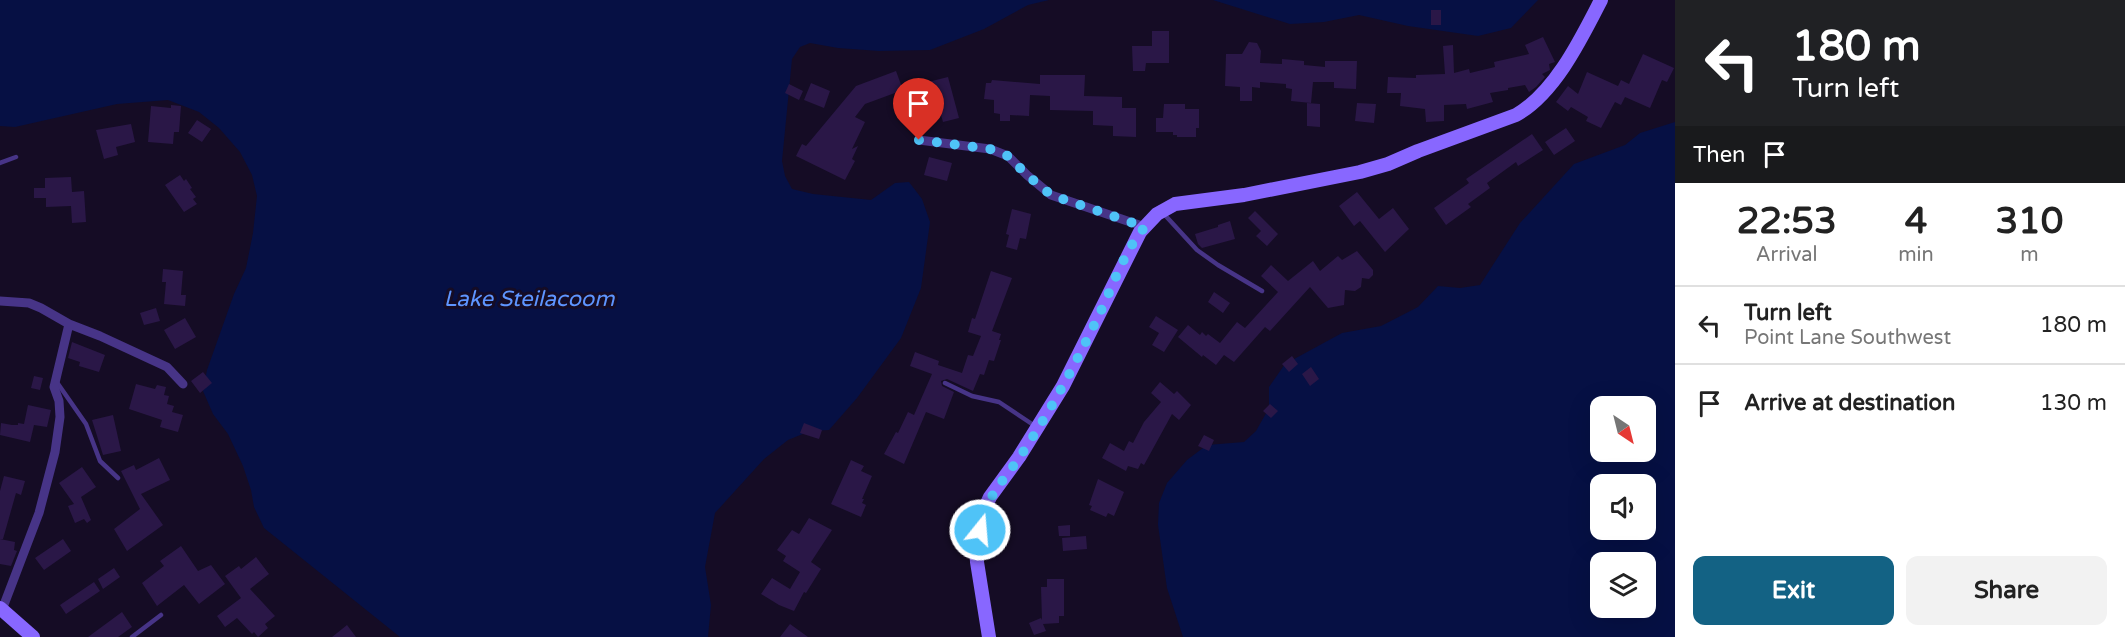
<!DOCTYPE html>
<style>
:root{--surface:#fff;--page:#f2f2f2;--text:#222;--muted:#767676;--line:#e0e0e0;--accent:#136284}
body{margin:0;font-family:"Varela Round",sans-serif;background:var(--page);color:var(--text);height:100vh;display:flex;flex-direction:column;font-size:22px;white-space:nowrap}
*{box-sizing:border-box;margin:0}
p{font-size:20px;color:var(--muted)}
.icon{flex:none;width:33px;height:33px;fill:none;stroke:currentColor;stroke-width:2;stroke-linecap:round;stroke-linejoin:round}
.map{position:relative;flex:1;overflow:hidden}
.side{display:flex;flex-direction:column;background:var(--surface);width:450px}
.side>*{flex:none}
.hud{background:#202124;color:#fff;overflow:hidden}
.needle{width:39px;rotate:145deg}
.tools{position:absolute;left:1590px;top:396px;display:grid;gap:12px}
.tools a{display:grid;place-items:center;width:66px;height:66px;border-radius:12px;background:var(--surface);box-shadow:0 6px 24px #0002;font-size:30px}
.pin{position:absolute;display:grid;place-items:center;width:51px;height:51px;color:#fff;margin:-62px -26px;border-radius:50% 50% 50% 0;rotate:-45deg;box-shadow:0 0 6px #0007}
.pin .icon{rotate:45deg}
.me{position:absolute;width:66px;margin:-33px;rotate:17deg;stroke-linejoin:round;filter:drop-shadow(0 0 4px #0008)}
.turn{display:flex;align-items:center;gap:21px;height:126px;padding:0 18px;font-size:27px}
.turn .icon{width:78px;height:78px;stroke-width:2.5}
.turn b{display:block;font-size:42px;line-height:51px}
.then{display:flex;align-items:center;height:57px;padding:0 18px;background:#0003;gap:12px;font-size:22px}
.eta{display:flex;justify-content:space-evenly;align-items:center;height:102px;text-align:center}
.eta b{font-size:36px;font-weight:700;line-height:42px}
.cta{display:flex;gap:12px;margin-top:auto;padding:12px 18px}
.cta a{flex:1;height:69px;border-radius:12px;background:var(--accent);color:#fff;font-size:24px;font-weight:700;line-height:69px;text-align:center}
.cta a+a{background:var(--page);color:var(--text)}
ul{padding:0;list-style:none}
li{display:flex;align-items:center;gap:18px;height:78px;padding:0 18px;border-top:2px solid var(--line)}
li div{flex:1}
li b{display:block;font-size:22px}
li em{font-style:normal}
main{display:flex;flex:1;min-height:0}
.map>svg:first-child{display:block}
</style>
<main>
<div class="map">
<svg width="1675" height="637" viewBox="0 0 1675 637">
<rect width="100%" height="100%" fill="#150c25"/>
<path fill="#061044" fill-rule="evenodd" d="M0 0H1049L1028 5 984 29 930 50 879 51 838 48 810 43 800 47 792 59 782 161 785 176 792 189 813 194 871 200 895 183 909 182 922 199 930 222 921 288 901 338 857 398 829 430 810 431 788 440 764 459 715 513 705 567 711 605 708 637H400L264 528 254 507 251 490 243 466 228 434 213 414 203 391 207 370 234 294 246 268 253 233 257 196 252 175 240 152 219 128 199 112 168 100 117 104 15 127 0 126Z
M1213 0H1538L1511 28 1478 36 1408 26 1359 15 1324 22 1290 24Z
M1675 122V637H1183L1167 588 1158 525 1159 503 1167 483 1187 460 1207 445 1244 442 1256 431 1269 408V387L1285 364 1342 333 1381 326 1418 307 1438 286 1460 288 1480 285 1520 223 1574 164 1625 145 1640 133ZM1600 406H1646V452H1600ZM1600 484H1646V530H1600ZM1600 562H1646V608H1600Z"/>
<path fill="#2a1747" d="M1431 10H1441V25H1431Z
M1152 31H1169V63H1146L1145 71H1133L1132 46H1152Z
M1543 37 1555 62 1549 64 1550 70 1542 74 1545 77 1536 87 1529 92 1525 85 1508 88V90L1490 93 1493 102 1467 109 1466 104 1444 105V121L1426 122 1425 109 1400 106 1401 93H1387L1388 77 1416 78V75L1445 74 1443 46 1453 45 1454 73 1469 69 1470 73 1495 67 1494 62 1529 54 1525 45Z
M1249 42 1257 43 1261 51 1260 63 1282 64V59L1304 61V65L1325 67V61H1357L1356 89 1334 88V82H1313L1311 103 1291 101 1292 89 1286 88V84L1260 82V88L1252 87V101H1240V87L1225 86 1226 54H1242Z
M1643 54 1674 68 1667 82 1662 80 1650 108 1625 97 1621 105 1615 102 1601 128 1586 121 1588 117 1571 107 1568 111 1556 102 1568 86 1578 94 1587 72 1618 86 1621 80 1629 84Z
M896 71 903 90 865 104 855 117 865 122 852 149 858 146 852 159 855 161 845 180 796 156 802 144 806 146 856 86Z
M1040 75H1085L1084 96 1122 97V108H1136V137L1113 136V126L1093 125V111L1050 110V96L1030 95 1029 116 1010 115V121H1000V114L994 113V100L984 99 986 83H991L992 80 1040 84Z
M948 77 959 118 943 122 939 108 925 112 916 85Z
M811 83 830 91 824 108 804 100Z
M789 84 803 91 799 100 785 93Z
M1307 103 1320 104V127L1307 126Z
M1357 103 1376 104 1374 123 1355 121Z
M1164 104H1185V109H1199V128H1196V137H1177V135H1173V132H1156V118H1163Z
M171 105 181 106 179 132H174L173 144 148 142 151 106 171 108Z
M197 120 211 129 202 142 188 133Z
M131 124 135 142 116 147 118 155 104 159 96 130Z
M1566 128 1575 141 1554 155 1545 142Z
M1532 134 1543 150 1518 166 1516 162 1487 183 1490 188 1468 204 1471 207 1446 225 1434 208 1469 183 1466 179Z
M929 157 952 163 947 181 924 175Z
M180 175 184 181 186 179 192 188 190 189 196 197 193 199 197 204 184 212 165 185Z
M71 177 72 192 84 191 86 222 72 223 71 206 46 207V198H34V188H45V178Z
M1357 192 1379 219 1393 208 1409 229 1385 252 1360 221 1354 226 1339 206Z
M1012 209 1031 214 1026 239 1020 238 1017 250 1006 247 1009 235 1006 234Z
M1255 211 1278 234 1267 246 1256 236 1261 231 1248 218Z
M1230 221 1235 239 1202 248 1198 244 1195 234 1218 227V225Z
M1357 251 1373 270V275L1369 279 1362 278 1361 287 1355 291 1345 290 1344 305 1328 308 1310 287 1270 331 1265 327 1234 362 1224 355 1216 365 1203 355 1202 357 1178 337 1188 325 1200 335 1202 332 1206 336 1208 334 1220 343 1237 322 1245 328 1278 292 1261 276 1271 265 1288 281 1313 261 1320 271 1338 256 1342 260Z
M163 269 183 271 181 295H186L185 306 164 304 166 282H162Z
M991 271 1012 278 992 331 1001 334 999 340H1001L994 361 989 360 984 375 980 374 973 391 947 379 941 381 942 386 954 392 944 419 926 412 904 464 884 454 896 432 898 433 908 412 914 415 932 374 910 366 915 352 939 361 938 365 962 373 968 355 973 356 981 336 968 332 972 318 975 319Z
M1214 292 1230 303 1223 313 1208 302Z
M156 308 160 321 144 325 140 313Z
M1156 316 1178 330 1164 352 1152 345 1159 333 1149 327Z
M185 318 196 337 175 349 164 330Z
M72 342 105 355 99 372 79 366 80 362 68 358Z
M1292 356 1298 364 1289 372 1282 364Z
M1311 367 1319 379 1310 386 1302 374Z
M203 372 212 383 200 393 191 381Z
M34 376 43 378 40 390 31 388Z
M1160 382 1174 394 1177 391 1191 405 1179 420 1172 414 1144 465 1141 463 1138 469 1128 466 1126 471 1102 458 1110 443 1124 451 1129 441 1133 443 1144 422 1161 402 1151 393Z
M136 384 155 389 157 385 166 387 164 395 169 396 167 404 174 406 172 412 183 415 178 432 160 427 162 420 129 409Z
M1270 404 1278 411 1271 418 1263 411Z
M28 405 51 410 47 427 34 425 30 442 0 435 1 423 12 425H18V423L24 424Z
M113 415 121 451 103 455 92 420Z
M804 423 822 430 819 439 800 433Z
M1204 435 1214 440 1209 451 1198 446Z
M159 458 170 480 141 494 163 525 127 551 114 529 140 509 121 471 134 465 136 470Z
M851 460 864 466 861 471 872 476 862 499H864L862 503 866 505 861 517 831 504Z
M82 467 96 487 81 497 91 520 87 523 84 519 75 523 68 506 74 504 59 483Z
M4 476 25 481 21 495 16 493 3 539H0V491Z
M1098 479 1124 492 1114 516 1108 513 1106 517 1090 510 1092 506 1089 505Z
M809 518 832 530 811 562 821 569 806 593 804 592 794 611 779 605 761 594 772 578 790 589 800 572 783 561 786 556 777 550 792 530 799 534Z
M1070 525V536H1059L1058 526Z
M1086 536 1087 549 1063 551 1062 538Z
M0 539 15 542 14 550 17 551 11 566 0 564Z
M63 539 71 551 44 570 35 558Z
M181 546 198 571 211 565 225 584 199 604 184 585 157 606 142 583 164 566 160 561Z
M256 557 269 574 250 589 275 616 265 624 268 628 258 637 254 632 252 634 237 618 225 627 217 616 241 598 225 576 239 566 241 569Z
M114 568 120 577 103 589 98 579Z
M1047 579H1064V616H1059V623L1043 624 1046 631 1034 635 1029 623 1041 618 1042 620 1041 587H1047Z
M94 582 100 591 66 614 60 605Z
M122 612 132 627 118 637H88Z
M790 624 808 637H780Z
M347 625 356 637H332Z"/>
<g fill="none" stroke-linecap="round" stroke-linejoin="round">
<path stroke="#473487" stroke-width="4.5" d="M0 163 16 157
M1163 213 1197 250 1218 265 1262 291
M56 381 86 424 100 461 118 478
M945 383 972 396 999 402 1035 426
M132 637 161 615"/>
<path stroke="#473487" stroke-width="9" d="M919 140 990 149 1008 156 1027 175 1051 195 1145 227
M0 301 29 303 41 308 69 324 100 336 167 367 183 384
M2 610 39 513 55 452 60 417 59 401 54 387 69 324"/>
<path stroke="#8867ff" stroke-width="14" d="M0 608 33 637
M989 637 977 562 976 546 983 512 990 497 1019 457 1063 386 1140 232 1157 214 1175 204 1244 195 1360 172 1388 164 1418 151 1516 115C1555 93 1581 39 1601 0"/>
</g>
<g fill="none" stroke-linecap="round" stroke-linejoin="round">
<path stroke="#4fc3f7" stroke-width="10" stroke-dasharray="0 18" d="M919 140 990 149 1008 156 1027 175 1051 195 1145 227C1124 250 1112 289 1098 317 1075 365 1049 414 1019 458 1001 484 986 497 980 530"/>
</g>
<g text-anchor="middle" stroke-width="6" stroke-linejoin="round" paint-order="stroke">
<g font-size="22" font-style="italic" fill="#5e95ff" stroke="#150c25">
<text x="529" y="306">Lake Steilacoom</text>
</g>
</g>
</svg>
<div class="tools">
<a><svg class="needle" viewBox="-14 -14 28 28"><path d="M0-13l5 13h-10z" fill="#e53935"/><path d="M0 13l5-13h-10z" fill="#767676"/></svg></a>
<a><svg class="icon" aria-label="sound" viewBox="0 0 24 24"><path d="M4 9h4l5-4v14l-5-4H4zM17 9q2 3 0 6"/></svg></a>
<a><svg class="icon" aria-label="layers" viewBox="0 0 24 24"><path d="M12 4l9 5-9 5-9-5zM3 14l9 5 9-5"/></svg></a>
</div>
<div class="pin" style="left:919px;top:140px;background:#d93025"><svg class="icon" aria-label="arrive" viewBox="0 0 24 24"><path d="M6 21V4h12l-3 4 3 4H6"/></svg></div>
<svg class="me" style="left:980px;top:530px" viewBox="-20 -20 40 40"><circle r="17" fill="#4fc3f7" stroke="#fff" stroke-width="3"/><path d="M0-11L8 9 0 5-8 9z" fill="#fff"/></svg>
</div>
<section class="side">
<div class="hud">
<div class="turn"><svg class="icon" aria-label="left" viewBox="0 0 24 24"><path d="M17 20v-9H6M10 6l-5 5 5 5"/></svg><div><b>180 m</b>Turn left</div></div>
<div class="then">Then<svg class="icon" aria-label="arrive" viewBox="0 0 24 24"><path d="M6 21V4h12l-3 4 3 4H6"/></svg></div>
</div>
<div class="eta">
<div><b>22:53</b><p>Arrival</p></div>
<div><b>4</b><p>min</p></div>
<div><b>310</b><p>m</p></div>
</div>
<ul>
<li><svg class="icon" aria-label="left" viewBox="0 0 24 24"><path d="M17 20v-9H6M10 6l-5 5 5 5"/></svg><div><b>Turn left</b><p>Point Lane Southwest</p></div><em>180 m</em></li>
<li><svg class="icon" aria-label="arrive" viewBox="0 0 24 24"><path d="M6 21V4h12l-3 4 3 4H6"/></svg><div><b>Arrive at destination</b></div><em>130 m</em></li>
</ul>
<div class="cta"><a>Exit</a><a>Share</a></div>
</section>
</main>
